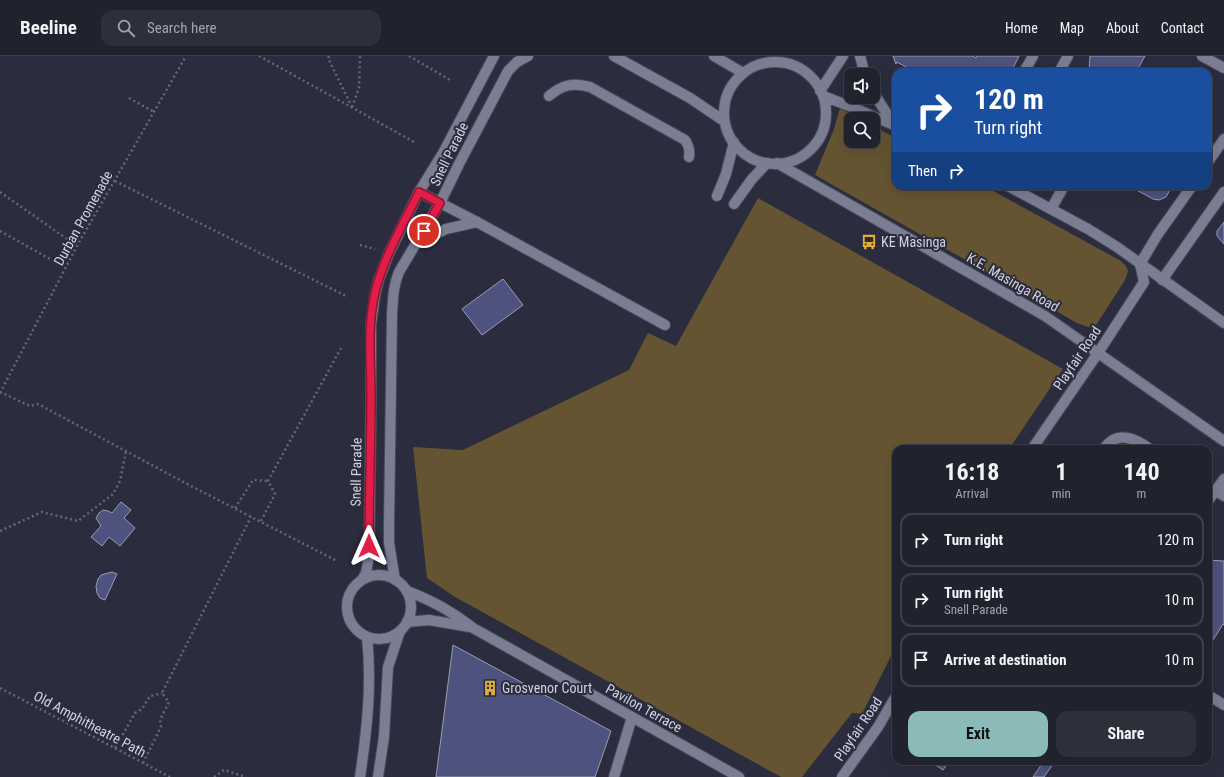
<!DOCTYPE html>
<style>
:root{--surface:#20222e;--page:#2d2f3a;--text:#f1f3f6;--muted:#a2a4aa;--line:#3d3f4a;--accent:#8bbbb9}
body{margin:0;font-family:"Roboto Condensed",sans-serif;background:var(--page);color:var(--text);height:100vh;display:flex;flex-direction:column;font-size:15px;white-space:nowrap}
*{box-sizing:border-box;margin:0}
p{font-size:13px;color:var(--muted)}
.icon{flex:none;width:22px;height:22px;fill:none;stroke:currentColor;stroke-width:2;stroke-linecap:round;stroke-linejoin:round}
.map{position:relative;flex:1;overflow:hidden}
.drawer{position:absolute;left:892px;top:389px;width:320px;height:320px;display:flex;flex-direction:column;background:var(--surface);border-radius:12px;box-shadow:0 4px 16px #0002,0 0 0 1px var(--line)}
.drawer>*{flex:none}
.top-card{position:absolute;left:892px;top:12px;width:320px;height:122px;border-radius:12px;box-shadow:0 4px 16px #0002,0 0 0 1px var(--line);background:#1a4fa0;color:#fff;overflow:hidden}
.tools{position:absolute;left:844px;top:12px;display:grid;gap:8px}
.tools a{display:grid;place-items:center;width:36px;height:36px;border-radius:8px;background:var(--surface);box-shadow:0 4px 16px #0002,0 0 0 1px var(--line);font-size:20px}
.pin{position:absolute;display:grid;place-items:center;width:34px;height:34px;color:#fff;margin:-17px;border:2px solid #fff;border-radius:50%;box-shadow:0 1px 4px #0007}
.me{position:absolute;width:44px;margin:-22px;rotate:0deg;stroke-linejoin:round;filter:drop-shadow(0 0 3px #0008)}
.turn{display:flex;align-items:center;gap:14px;height:84px;padding:0 16px;font-size:18px}
.turn .icon{width:52px;height:52px;stroke-width:2.5}
.turn b{display:block;font-size:28px;line-height:34px}
.then{display:flex;align-items:center;height:38px;padding:0 16px;background:#0003;gap:8px;font-size:15px}
.eta{display:flex;justify-content:space-evenly;align-items:center;height:68px;text-align:center}
.eta b{font-size:24px;font-weight:700;line-height:28px}
.primary-button{display:flex;gap:8px;margin-top:auto;padding:8px 16px}
.primary-button a{flex:1;height:46px;border-radius:12px;background:var(--accent);color:#111;font-size:16px;font-weight:700;line-height:46px;text-align:center}
.primary-button a+a{background:var(--page);color:var(--text)}
ul{padding:0;list-style:none}
li{display:flex;align-items:center;gap:12px;height:54px;margin:0 8px 6px;padding:0 8px;border:2px solid var(--line);border-radius:12px}
li div{flex:1}
li b{display:block;font-size:15px}
li em{font-style:normal}
header{display:flex;align-items:center;gap:24px;box-sizing:border-box;height:56px;padding:0 20px;background:var(--surface);border-bottom:1px solid var(--line)}
header strong{font-size:19px}
nav{display:flex;gap:22px;margin-inline-start:auto;font-size:14px}
.search{width:280px;height:36px;background:var(--page);display:flex;align-items:center;gap:10px;box-sizing:border-box;padding:0 14px;border-radius:12px;color:var(--muted);font-size:15px}
.map>svg:first-child{display:block}
</style>
<header>
<strong>Beeline</strong>
<div class="search"><svg class="icon" aria-label="search" viewBox="0 0 24 24"><circle cx="10" cy="10" r="6"/><path d="M15 15l6 6"/></svg>Search here</div>
<nav><a>Home</a><a>Map</a><a>About</a><a>Contact</a></nav>
</header>
<div class="map">
<svg width="1224" height="721" viewBox="0 0 1224 721">
<rect width="100%" height="100%" fill="#2b2d3e"/>
<path fill="#645432" d="M840 52 860 63H851V85H873V70L896 82V130H984L1121 205 1126 210 1128 215 1125 224 1096 269 1088 271 1077 267 815 119 834 73Z
M758 142 1063 313 1009 393H896V590L862 658 852 657 802 721H781L455 541 427 522 413 391 463 394 629 314 648 277 676 290Z"/>
<path fill="#4e527e" stroke="#999db2" d="M893 0H973L976 2 977 0H1019L1011 16H915L897 6 896 8Z
M1090 0H1145L1136 16H1089Z
M1129 130H1172L1166 141 1159 144 1153 143Z
M1224 166V188L1217 180V175Z
M503 223 523 249 482 279 462 253Z
M121 446 131 454 124 462 135 472 120 490 109 481 102 490 91 481 101 470 96 462 99 457 103 454 108 455 112 457Z
M1208 504 1224 505V569L1223 568 1208 592Z
M112 516 117 518 105 544 100 542 97 537 96 530 98 523 101 519Z
M453 589 611 675 595 721H436Z
M936 705H949L943 714 934 708Z
M1044 705H1055L1044 721H1033Z"/>
<g fill="none" stroke-linecap="round" stroke-linejoin="round">
<defs>
<path id="lane" d="M549 40C562 29 573 26 590 31L685 84C689 90 690 94 689 101
M419 136 477 166 665 269
M717 140 726 118 734 86
M734 148 752 123 767 107
M1051 153 1064 130
M1104 393C1116 374 1135 382 1150 393
M1224 429 1219 437 1224 440
M1208 445 1224 423
M1208 639 1224 649
M614 721 632 661"/>
<path id="street" d="M1202 0 1224 12
M1024 16 1033 0
M1059 16 1068 0
M1208 106 1224 83
M1140 208 1158 178 1192 130
M1162 224 1224 136
M407 535C433 545 451 555 473 572L739 721
M407 566 429 564 470 571"/>
<path id="secondary" d="M614 0 690 42 724 65
M714 0 743 17
M860 0 865 19
M724 57a51 51 0 1 1 102 0a51 51 0 1 1-102 0Z
M820 35 843 0
M873 36 894 69
M823 40 852 51 896 70
M777 107 1045 260 1224 385
M1008 130 1088 173 1117 191 1224 267
M418 187 446 173 477 166
M1032 393 1098 297 1144 226 1140 208
M347 551a32 32 0 1 1 64 0a32 32 0 1 1-64 0Z
M362 524 366 517 369 500 371 352V268L375 239 379 223 389 197 419 136 443 97 494 0
M395 524 389 487V468L392 258C393 243 393 230 399 216L440 147 459 108 508 15 517 6 528 0
M360 721C367 674 372 628 367 581
M378 721 384 681 388 611 400 575
M842 721 878 671 896 640"/>
</defs>
<use href="#lane" stroke="#484a59" stroke-width="12"/>
<use href="#street" stroke="#484a59" stroke-width="12"/>
<use href="#secondary" stroke="#484a59" stroke-width="12"/>
<path stroke="#656776" stroke-width="2.5" stroke-dasharray="2 3" stroke-linecap="butt" d="M259 0 416 87
M329 0 328 2 352 51
M409 0 450 24
M129 42 154 56
M352 51 359 32 360 0
M115 125 346 240
M0 136 77 190
M0 175 66 212
M360 189 375 193
M0 336 30 350 38 348 189 429 337 505
M0 337 77 190 186 0
M235 452 253 424 268 425
M261 465 275 438 268 425 341 292
M0 475 42 456 78 465 113 438 120 425 126 395
M0 632 170 721
M115 692 135 657 142 653 150 640 162 637
M143 707 161 671 160 664 169 646 162 637 251 461
M214 721 224 714 246 721"/>
<use href="#lane" stroke="#7b7e93" stroke-width="10"/>
<use href="#street" stroke="#7b7e93" stroke-width="10"/>
<use href="#secondary" stroke="#7b7e93" stroke-width="10"/>
</g>
<g fill="none" stroke-linecap="round" stroke-linejoin="round">
<defs>
<path id="route" d="M369 490C369 440 371 390 371 340 371 307 367 270 375 237 383 202 403 169 419 136L440 147 424 175"/>
</defs>
<use href="#route" stroke="#92132f" stroke-width="10"/>
<use href="#route" stroke="#e11d48" stroke-width="7"/>
</g>
<defs>
<symbol id="bus-bare" viewBox="-9 -9 18 18"><path d="M-5-6H5V4H4V6H2V4H-2V6H-4V4H-5ZM-3.5-4V0h7V-4ZM-3.5 1.2v1.5H-2V1.2ZM2 1.2v1.5H3.5V1.2Z" fill="#e1af34" stroke="#2b2d3e" stroke-width="2.5" paint-order="stroke"/></symbol>
<symbol id="building-bare" viewBox="-9 -9 18 18"><path d="M-4-6H4V6H1V3H-1V6H-4ZM-2.5-4.3h1.7v1.8h-1.7ZM.8-4.3h1.7v1.8H.8ZM-2.5-1h1.7V.8h-1.7ZM.8-1h1.7V.8H.8Z" fill="#e1af34" stroke="#2b2d3e" stroke-width="2.5" paint-order="stroke"/></symbol>
</defs>
<g fill-rule="evenodd">
<use href="#bus-bare" x="858" y="175" width="22" height="22"/>
<use href="#building-bare" x="479" y="621" width="22" height="22"/>
</g>
<g text-anchor="middle" stroke-width="4" stroke-linejoin="round" paint-order="stroke">
<g font-size="14" fill="#d0d2de" stroke="#2b2d3e">
<text transform="translate(449 98) rotate(-64)" y="5">Snell Parade</text>
<text transform="translate(83 162) rotate(-61)" y="5">Durban Promenade</text>
<text transform="translate(1013 226) rotate(30)" y="5">K.E. Masinga Road</text>
<text transform="translate(1077 302) rotate(-56)" y="5">Playfair Road</text>
<text transform="translate(356 416) rotate(-89)" y="5">Snell Parade</text>
<text transform="translate(644 652) rotate(29)" y="5">Pavilon Terrace</text>
<text transform="translate(90 668) rotate(28)" y="5">Old Amphitheatre Path</text>
<text transform="translate(858 673) rotate(-56)" y="5">Playfair Road</text>
</g>
<g font-size="14" fill="#d0d2de" stroke="#2b2d3e" text-anchor="start">
<text x="881" y="191">KE Masinga</text>
<text x="502" y="637">Grosvenor Court</text>
</g>
</g>
</svg>
<div class="tools">
<a><svg class="icon" aria-label="sound" viewBox="0 0 24 24"><path d="M4 9h4l5-4v14l-5-4H4zM17 9q2 3 0 6"/></svg></a>
<a><svg class="icon" aria-label="search" viewBox="0 0 24 24"><circle cx="10" cy="10" r="6"/><path d="M15 15l6 6"/></svg></a>
</div>
<div class="pin" style="left:424px;top:175px;background:#d93025"><svg class="icon" aria-label="arrive" viewBox="0 0 24 24"><path d="M6 21V4h12l-3 4 3 4H6"/></svg></div>
<svg class="me" style="left:369px;top:490px" viewBox="-20 -20 40 40"><path d="M0-17L14 15 0 8-14 15z" fill="#e11d48" stroke="#fff" stroke-width="4"/></svg>
<div class="top-card">
<div class="turn"><svg class="icon" aria-label="right" viewBox="0 0 24 24"><path d="M7 20v-9h11M14 6l5 5-5 5"/></svg><div><b>120 m</b>Turn right</div></div>
<div class="then">Then<svg class="icon" aria-label="right" viewBox="0 0 24 24"><path d="M7 20v-9h11M14 6l5 5-5 5"/></svg></div>
</div>
<section class="drawer">
<div class="eta">
<div><b>16:18</b><p>Arrival</p></div>
<div><b>1</b><p>min</p></div>
<div><b>140</b><p>m</p></div>
</div>
<ul>
<li><svg class="icon" aria-label="right" viewBox="0 0 24 24"><path d="M7 20v-9h11M14 6l5 5-5 5"/></svg><div><b>Turn right</b></div><em>120 m</em></li>
<li><svg class="icon" aria-label="right" viewBox="0 0 24 24"><path d="M7 20v-9h11M14 6l5 5-5 5"/></svg><div><b>Turn right</b><p>Snell Parade</p></div><em>10 m</em></li>
<li><svg class="icon" aria-label="arrive" viewBox="0 0 24 24"><path d="M6 21V4h12l-3 4 3 4H6"/></svg><div><b>Arrive at destination</b></div><em>10 m</em></li>
</ul>
<div class="primary-button"><a>Exit</a><a>Share</a></div>
</section>
</div>
